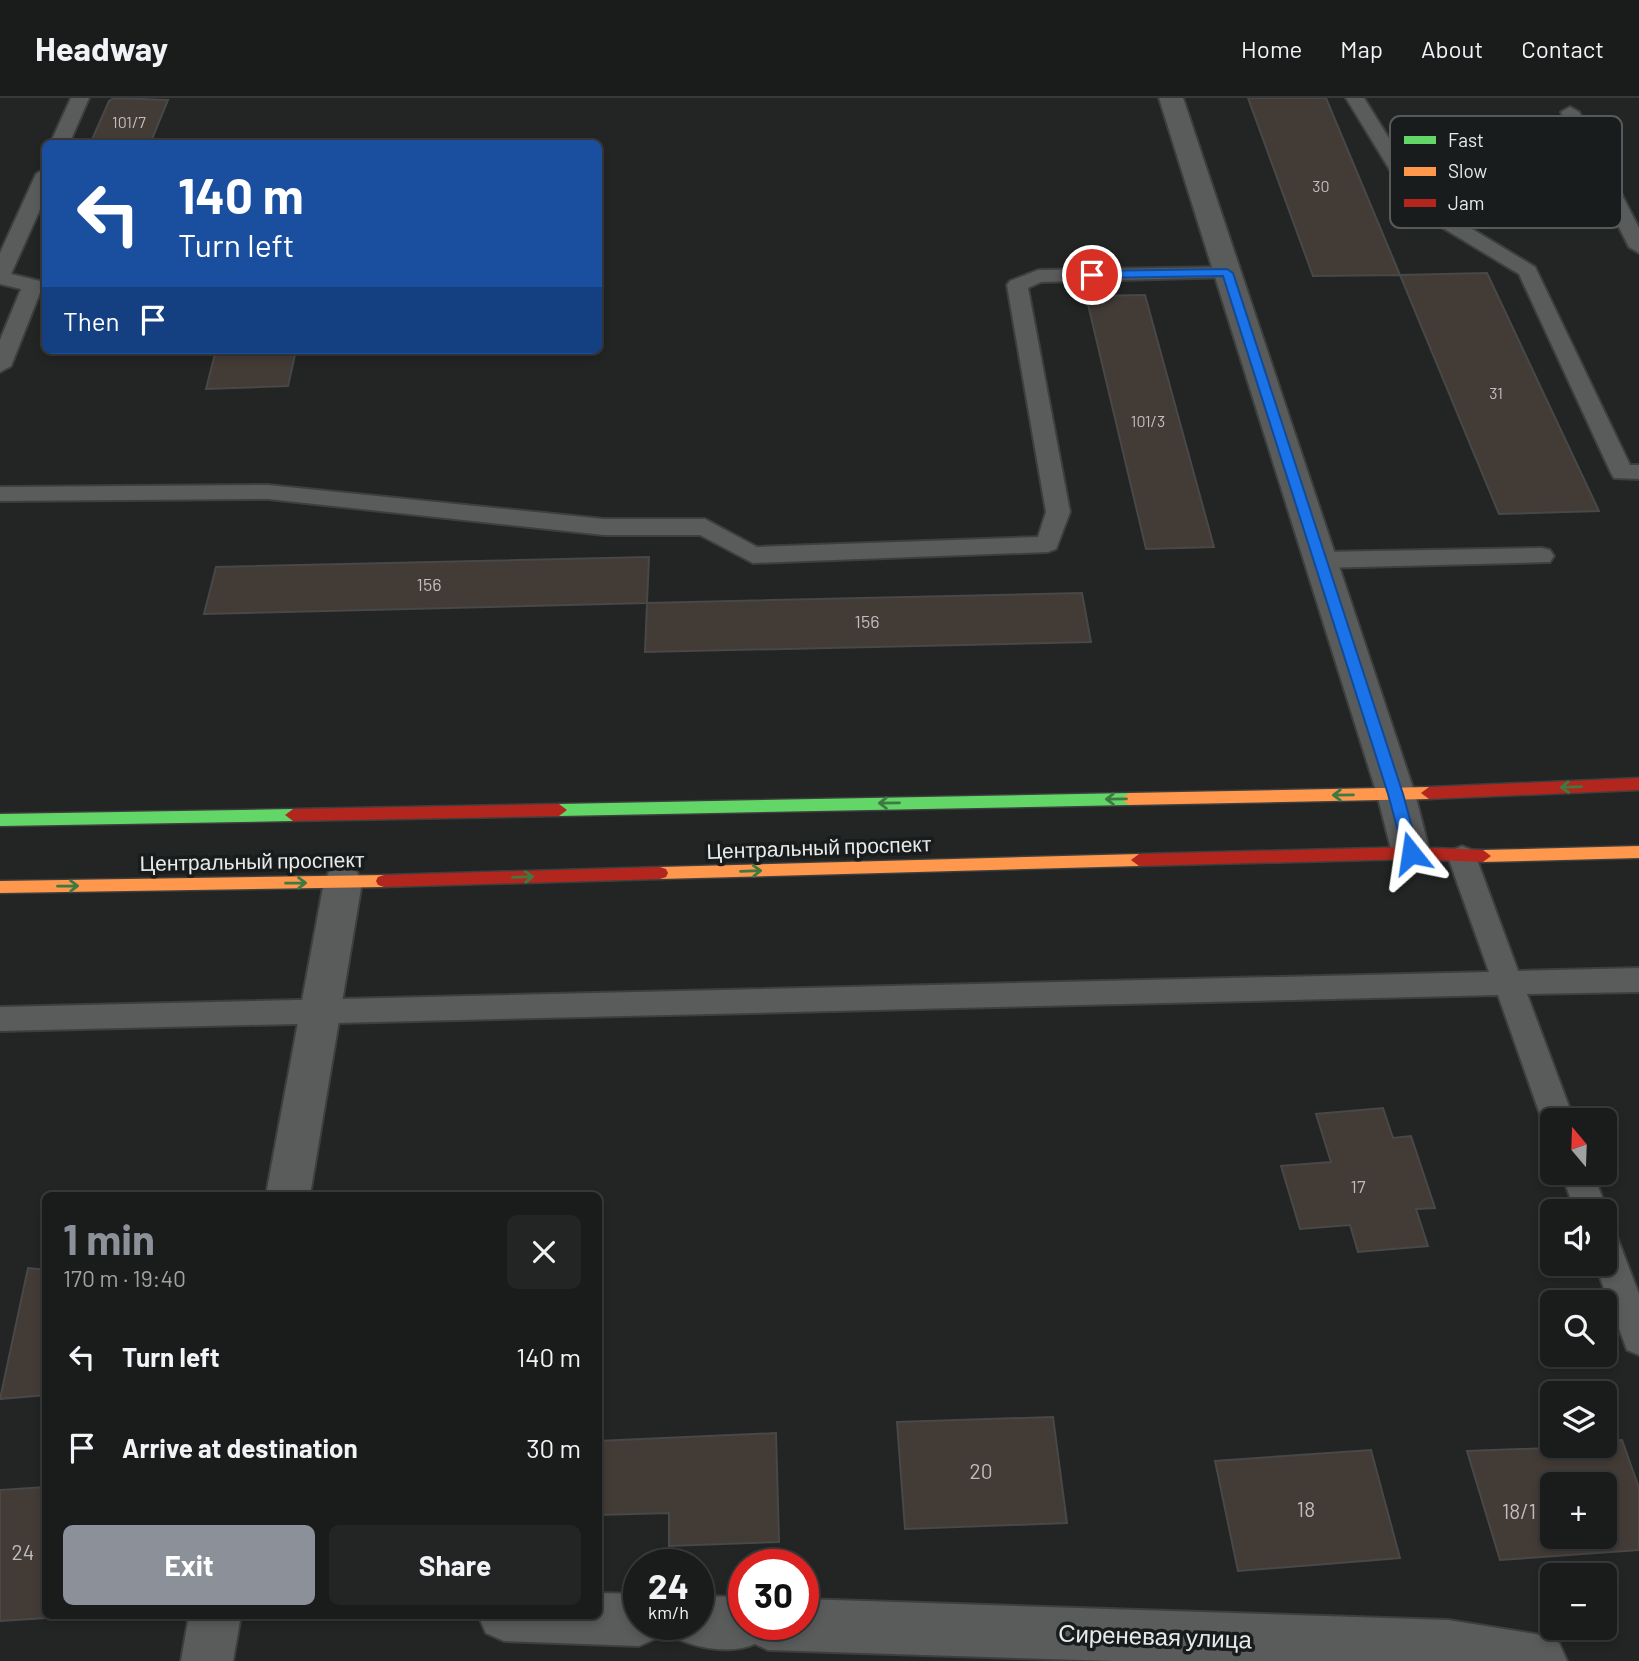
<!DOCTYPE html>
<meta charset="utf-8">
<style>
:root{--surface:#1a1b1b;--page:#232424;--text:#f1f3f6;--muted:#9fa1a3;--line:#38393a;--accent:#8c9099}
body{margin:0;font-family:Barlow,sans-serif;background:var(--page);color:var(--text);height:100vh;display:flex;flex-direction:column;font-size:26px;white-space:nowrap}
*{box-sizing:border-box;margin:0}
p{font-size:23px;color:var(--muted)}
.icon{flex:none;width:38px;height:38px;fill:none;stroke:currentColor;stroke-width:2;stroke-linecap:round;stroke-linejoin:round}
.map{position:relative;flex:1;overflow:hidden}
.drawer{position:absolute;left:42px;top:1094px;width:560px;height:427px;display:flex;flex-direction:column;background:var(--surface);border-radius:10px;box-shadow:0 4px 10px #0003,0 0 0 2px var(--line)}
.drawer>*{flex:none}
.hud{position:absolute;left:42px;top:42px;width:560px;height:214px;border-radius:10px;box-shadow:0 4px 10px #0003,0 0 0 2px var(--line);background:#1a4fa0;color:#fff;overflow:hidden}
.needle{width:46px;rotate:341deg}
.tools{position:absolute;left:1540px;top:1010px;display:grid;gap:14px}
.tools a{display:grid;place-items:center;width:77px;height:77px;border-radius:10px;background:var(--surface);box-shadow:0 4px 10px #0003,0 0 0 2px var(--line);font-size:35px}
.speed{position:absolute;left:623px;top:1451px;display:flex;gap:14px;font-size:35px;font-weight:700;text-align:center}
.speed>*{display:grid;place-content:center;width:91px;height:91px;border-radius:50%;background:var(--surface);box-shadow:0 4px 10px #0003,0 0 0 2px var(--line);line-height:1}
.speed small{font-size:18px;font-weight:400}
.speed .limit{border:10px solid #d22;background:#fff;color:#111}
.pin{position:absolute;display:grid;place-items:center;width:60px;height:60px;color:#fff;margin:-30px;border:4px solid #fff;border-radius:50%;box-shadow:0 2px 7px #0007}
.me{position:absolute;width:77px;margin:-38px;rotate:345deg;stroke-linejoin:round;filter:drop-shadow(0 0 5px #0008)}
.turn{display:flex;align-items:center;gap:24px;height:147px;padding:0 21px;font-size:32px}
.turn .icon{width:91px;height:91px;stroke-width:2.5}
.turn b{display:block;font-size:49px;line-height:60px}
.then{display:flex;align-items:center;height:66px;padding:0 21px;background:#0003;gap:14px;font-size:26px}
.round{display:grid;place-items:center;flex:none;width:74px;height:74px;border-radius:10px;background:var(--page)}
.overview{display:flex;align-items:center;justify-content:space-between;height:119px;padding:0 21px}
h1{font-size:42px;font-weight:700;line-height:52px;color:var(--accent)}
.action{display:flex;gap:14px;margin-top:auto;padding:14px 21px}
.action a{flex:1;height:80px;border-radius:10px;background:var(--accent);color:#fff;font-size:28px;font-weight:700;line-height:80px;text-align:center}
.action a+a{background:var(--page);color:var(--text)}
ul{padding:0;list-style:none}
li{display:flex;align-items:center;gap:21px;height:91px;padding:0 21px}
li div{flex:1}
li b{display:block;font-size:26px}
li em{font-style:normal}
header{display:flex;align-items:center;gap:42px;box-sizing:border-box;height:98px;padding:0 35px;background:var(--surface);border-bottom:2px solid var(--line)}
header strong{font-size:33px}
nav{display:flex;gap:38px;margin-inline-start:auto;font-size:24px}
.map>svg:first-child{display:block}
</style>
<header>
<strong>Headway</strong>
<nav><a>Home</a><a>Map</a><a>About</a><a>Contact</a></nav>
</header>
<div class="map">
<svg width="1639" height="1563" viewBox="0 0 1639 1563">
<rect width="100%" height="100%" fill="#232424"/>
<path fill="#433b36" stroke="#484848" stroke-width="2" fill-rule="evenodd" d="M114 0 168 2 150 46H90L109 3Z
M1248 0H1326L1400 177 1313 178Z
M1487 175 1599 413 1499 416 1400 177Z
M1145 197 1214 449 1146 451 1086 198Z
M216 252H296L288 288 206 291Z
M649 459 647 505 204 516 216 469Z
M1082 495 1091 544 645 554 647 505Z
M1383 1010 1393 1040 1411 1038 1435 1110 1416 1111 1428 1148 1358 1154 1350 1127 1300 1131 1281 1068 1331 1064 1316 1016Z
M28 1170 46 1172V1297L0 1301Z
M1053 1319 1067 1425 905 1431 897 1324Z
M776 1335 779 1444 669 1448V1415L598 1417V1343Z
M1622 1342 1639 1390V1452L1500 1462 1467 1353 1605 1348V1344ZM1552 1386H1605V1438H1552Z
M1371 1352 1400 1460 1238 1473 1215 1363Z
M46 1389V1520L0 1523V1392Z"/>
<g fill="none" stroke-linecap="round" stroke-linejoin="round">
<defs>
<path id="lane" d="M71 0H89L69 46H50Z
M1346 0H1364L1429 105 1535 169 1630 367H1639V381L1614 380 1611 375 1519 176 1415 113Z
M1570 9 1579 14 1639 130V155L1629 149 1561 14Z
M46 70V98L11 176 40 183 43 187 11 268 0 274V242L21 191 0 186V155L36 76Z
M1227 169 1237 175 1234 179 1041 184 1028 190 1070 414 1056 451 1048 454 753 465 700 437H604L268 401 0 403V389L268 387 604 421H705L757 449 1038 439 1046 414 1007 187 1010 183 1038 172Z
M1542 450 1550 452 1554 458 1550 464 1320 470 1312 468 1308 462 1312 456 1320 454Z
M1462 748 1472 752 1476 759 1518 873 1639 870V894L1527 896 1574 1022H1552V1033L1547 1031 1542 1022 1498 897 0 933V909L1489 874 1448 759 1452 752Z
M1561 1074H1593L1607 1113 1605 1118V1113H1575Z
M1605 1134 1617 1139 1639 1196V1257L1627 1252 1595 1166H1605Z"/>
<path id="street" d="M1159 0H1183L1415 696 1430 755 1424 765 1411 769 1398 765 1392 755 1377 696Z
M343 769 357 774 362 784 310 1097H266L324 784 329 774Z
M598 1495 639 1496V1526H663L657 1540 639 1548 504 1543 486 1535 478 1517H598Z
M698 1498 744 1499V1526H803V1501L1448 1522 1541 1537 1559 1545 1567 1563H1114L768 1552 755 1546C732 1556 702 1551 680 1542L673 1526H698Z
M189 1517H241L233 1563H181Z"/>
<path id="fast" d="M1129 695 1137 701 1129 707 559 718 551 712 559 706Z
M293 711 301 717 293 723 0 728V716Z"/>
<path id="slow" d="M1429 689 1437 695 1429 701 1129 707 1121 701 1129 695Z
M1639 748V760L1483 764 1475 758 1483 752Z
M1139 756 1147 762 1139 768 660 781 654 779 652 775 654 771 660 769Z
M384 777 390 779 392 783 390 787 384 789 0 795V783Z"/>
<path id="jam" d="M1639 680V692L1429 701 1421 695 1429 689Z
M559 706 567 712 559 718 293 723 285 717 293 711Z
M1411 749 1483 752 1491 758 1483 764 1411 761 1139 768 1131 762 1139 756Z
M660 769 666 771 668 775 666 779 660 781 384 789 378 787 376 783 378 779 384 777Z"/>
</defs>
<use href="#lane" stroke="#3d3e3e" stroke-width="4"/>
<use href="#street" stroke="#3d3e3e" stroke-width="4"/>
<use href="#fast" stroke="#3d3e3e" stroke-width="3"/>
<use href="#slow" stroke="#3d3e3e" stroke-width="3"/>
<use href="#jam" stroke="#3d3e3e" stroke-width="3"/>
<use href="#lane" fill="#5a5b5b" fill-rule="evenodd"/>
<use href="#street" fill="#5a5b5b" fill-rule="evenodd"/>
<use href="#fast" fill="#63d668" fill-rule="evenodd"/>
<use href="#slow" fill="#ff974d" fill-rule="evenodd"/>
<use href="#jam" fill="#b3261e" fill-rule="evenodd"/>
</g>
<defs><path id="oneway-shaft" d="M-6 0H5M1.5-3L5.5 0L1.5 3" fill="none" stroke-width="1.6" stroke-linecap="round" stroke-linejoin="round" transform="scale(1.75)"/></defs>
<g stroke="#3e7942">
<use href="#oneway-shaft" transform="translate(1571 689) rotate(178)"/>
<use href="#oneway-shaft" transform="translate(1343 697) rotate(179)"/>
<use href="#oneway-shaft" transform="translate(1116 701) rotate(179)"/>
<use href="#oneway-shaft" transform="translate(889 705) rotate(179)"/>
<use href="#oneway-shaft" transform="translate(751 773) rotate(-2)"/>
<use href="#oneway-shaft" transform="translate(523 779) rotate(-2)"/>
<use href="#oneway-shaft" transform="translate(296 785) rotate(-1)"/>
<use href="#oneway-shaft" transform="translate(68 788) rotate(-1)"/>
</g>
<path fill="#1a73e8" stroke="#114b97" stroke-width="2" d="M1227 171 1233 175 1403 696 1419 755 1417 760H1406L1404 755 1388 696 1223 178 1092 180 1086 177 1092 173Z"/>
<g text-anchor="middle" stroke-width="7" stroke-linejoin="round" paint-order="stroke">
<g font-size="16" fill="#bfbebd">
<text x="129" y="30">101/7</text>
<text x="1321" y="94">30</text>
<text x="1496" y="301">31</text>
<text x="1148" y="329">101/3</text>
</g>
<g font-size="18" fill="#bfbebd">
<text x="429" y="493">156</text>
<text x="867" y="530">156</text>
<text x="1358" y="1095">17</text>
</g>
<g font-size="21" fill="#e8eaea" stroke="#191c1c">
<text transform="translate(819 750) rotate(-2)" y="7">Центральный проспект</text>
<text transform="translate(252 764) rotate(-1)" y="7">Центральный проспект</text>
</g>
<g font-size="21" fill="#bfbebd">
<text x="981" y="1381">20</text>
<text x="1306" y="1419">18</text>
<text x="1519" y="1421">18/1</text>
<text x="23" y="1462">24</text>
</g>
<g font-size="24" fill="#e8eaea" stroke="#191c1c">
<text transform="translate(1155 1539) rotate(2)" y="8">Сиреневая улица</text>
</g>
</g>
<rect x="1390" y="18" width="232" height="112" rx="10" fill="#191c1c" stroke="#575a5a" stroke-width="2"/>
<rect x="1404" y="38" width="32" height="8" fill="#63d668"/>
<rect x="1404" y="69" width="32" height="9" fill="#ff974d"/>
<rect x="1404" y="101" width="32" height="8" fill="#b3261e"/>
<g font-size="19" fill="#e8eaea">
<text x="1448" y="49">Fast</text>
<text x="1448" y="80">Slow</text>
<text x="1448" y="112">Jam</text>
</g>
</svg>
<div class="tools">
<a><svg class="needle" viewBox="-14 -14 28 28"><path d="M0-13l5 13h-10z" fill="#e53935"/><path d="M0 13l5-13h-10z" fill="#9fa1a3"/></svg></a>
<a><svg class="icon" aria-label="sound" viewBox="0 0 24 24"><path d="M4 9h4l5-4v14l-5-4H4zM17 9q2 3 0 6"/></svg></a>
<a><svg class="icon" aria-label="search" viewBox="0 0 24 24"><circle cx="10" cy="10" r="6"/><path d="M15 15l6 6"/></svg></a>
<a><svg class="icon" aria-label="layers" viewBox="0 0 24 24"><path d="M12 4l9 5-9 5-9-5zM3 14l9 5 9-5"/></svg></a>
<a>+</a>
<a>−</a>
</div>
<div class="speed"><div>24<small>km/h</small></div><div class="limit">30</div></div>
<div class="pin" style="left:1092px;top:177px;background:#d93025"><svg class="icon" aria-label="arrive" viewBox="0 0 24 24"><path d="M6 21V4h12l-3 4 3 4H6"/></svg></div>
<svg class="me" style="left:1411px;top:755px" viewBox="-20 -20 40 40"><path d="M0-17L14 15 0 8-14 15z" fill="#1a73e8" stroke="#fff" stroke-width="4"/></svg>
<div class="hud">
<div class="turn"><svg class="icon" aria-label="left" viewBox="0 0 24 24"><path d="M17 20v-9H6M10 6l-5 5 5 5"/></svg><div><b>140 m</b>Turn left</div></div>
<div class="then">Then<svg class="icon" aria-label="arrive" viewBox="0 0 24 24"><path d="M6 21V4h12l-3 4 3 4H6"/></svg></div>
</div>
<section class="drawer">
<div class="overview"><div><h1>1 min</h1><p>170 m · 19:40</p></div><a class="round"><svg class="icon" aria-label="close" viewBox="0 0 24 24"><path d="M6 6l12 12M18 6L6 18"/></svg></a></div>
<ul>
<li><svg class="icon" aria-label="left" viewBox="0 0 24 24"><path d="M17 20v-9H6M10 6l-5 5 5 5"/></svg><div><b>Turn left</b></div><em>140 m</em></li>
<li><svg class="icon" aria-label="arrive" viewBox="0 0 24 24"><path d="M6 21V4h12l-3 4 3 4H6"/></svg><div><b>Arrive at destination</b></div><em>30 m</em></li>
</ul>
<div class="action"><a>Exit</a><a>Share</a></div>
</section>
</div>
